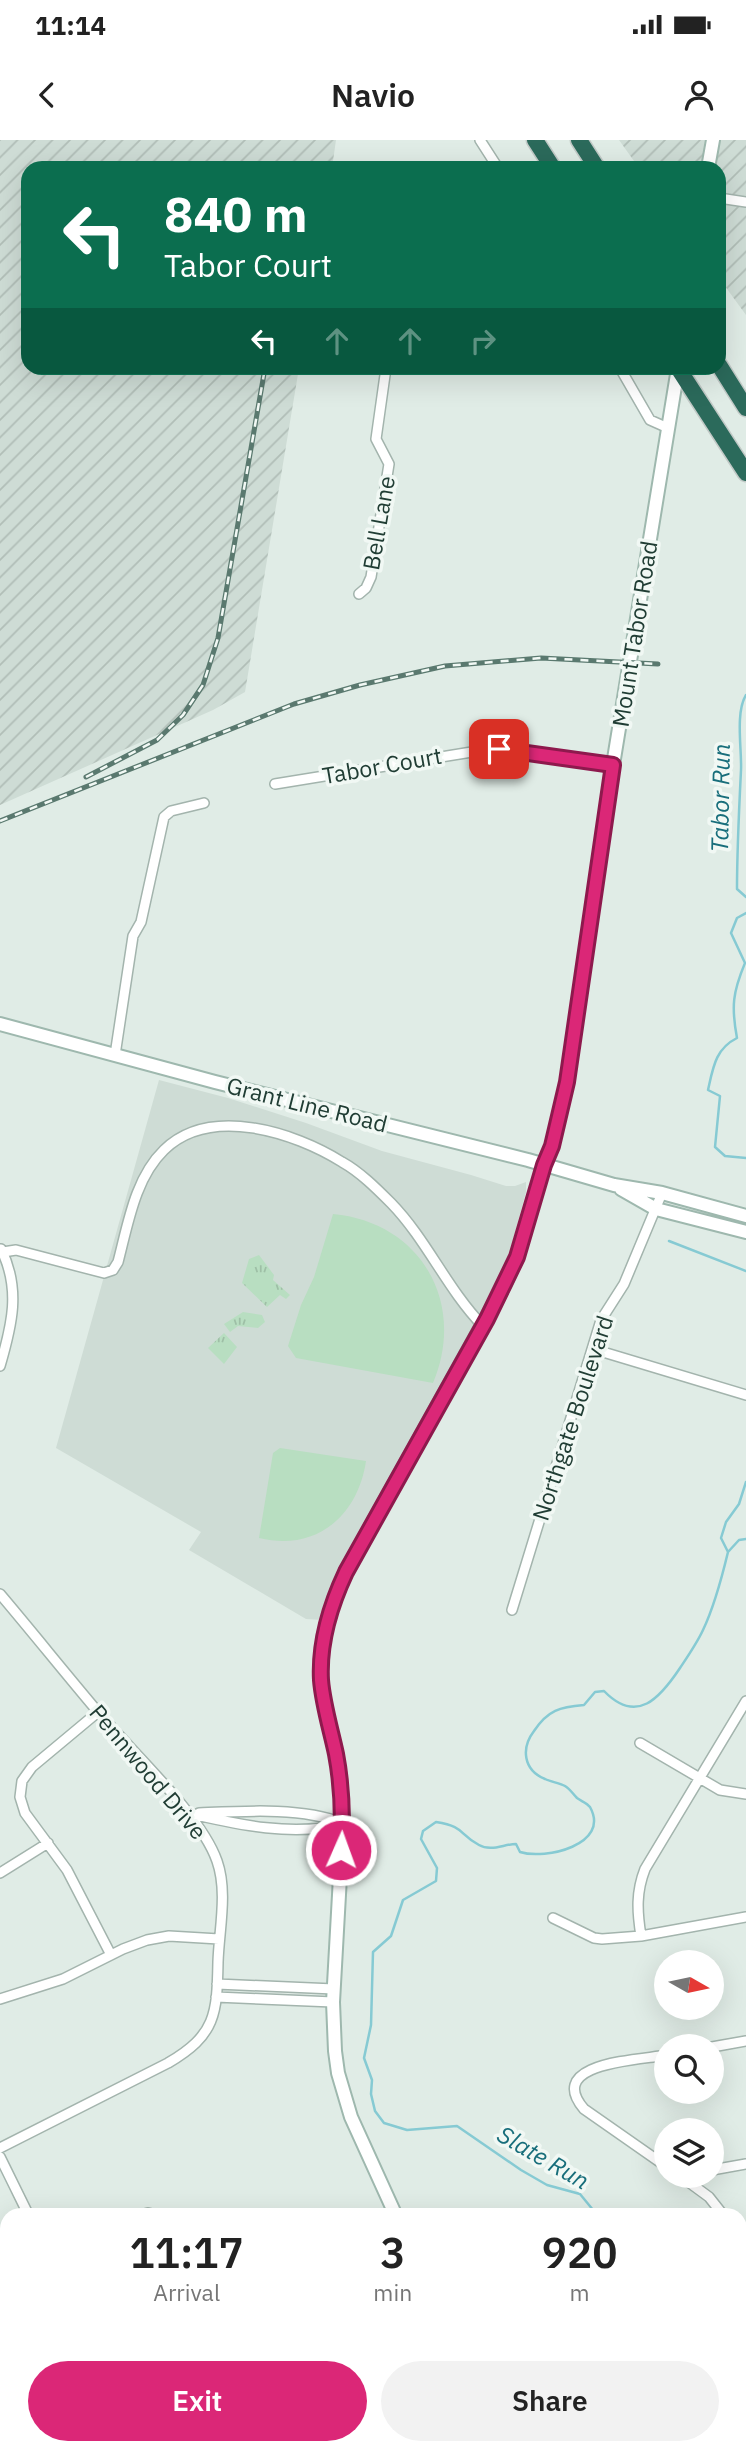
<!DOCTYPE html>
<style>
:root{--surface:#fff;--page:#f2f2f2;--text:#222;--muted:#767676;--accent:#db2777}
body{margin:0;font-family:"IBM Plex Sans",sans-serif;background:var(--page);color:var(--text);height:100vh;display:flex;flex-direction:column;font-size:26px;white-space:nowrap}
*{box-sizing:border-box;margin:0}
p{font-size:23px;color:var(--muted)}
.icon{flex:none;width:38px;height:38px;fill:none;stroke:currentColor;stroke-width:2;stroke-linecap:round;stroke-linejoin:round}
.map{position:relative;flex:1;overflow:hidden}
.drawer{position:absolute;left:0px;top:2068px;width:747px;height:247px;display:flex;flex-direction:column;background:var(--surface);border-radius:21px 21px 0 0;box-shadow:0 7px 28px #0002}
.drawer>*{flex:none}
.top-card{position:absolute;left:21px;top:21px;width:705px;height:214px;border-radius:21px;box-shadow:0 7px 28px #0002;background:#0b6e4f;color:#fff;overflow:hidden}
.needle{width:46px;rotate:99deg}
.controls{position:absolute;left:654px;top:1810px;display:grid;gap:14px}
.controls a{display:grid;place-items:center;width:70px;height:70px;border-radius:50%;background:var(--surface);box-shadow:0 7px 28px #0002;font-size:35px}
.pin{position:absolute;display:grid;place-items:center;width:60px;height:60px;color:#fff;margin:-30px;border-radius:14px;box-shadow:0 4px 10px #0006}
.me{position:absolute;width:77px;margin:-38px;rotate:2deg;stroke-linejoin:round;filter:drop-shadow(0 0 5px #0008)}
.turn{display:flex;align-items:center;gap:24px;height:147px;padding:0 28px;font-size:32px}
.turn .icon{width:91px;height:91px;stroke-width:2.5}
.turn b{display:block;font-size:49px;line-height:60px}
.lanes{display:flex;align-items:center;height:66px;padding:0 28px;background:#0003;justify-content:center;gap:35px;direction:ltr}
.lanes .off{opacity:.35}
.eta{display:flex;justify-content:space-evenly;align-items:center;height:119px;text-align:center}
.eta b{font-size:42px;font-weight:600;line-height:49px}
.button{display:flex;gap:14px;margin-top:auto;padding:14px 28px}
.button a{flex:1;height:80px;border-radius:42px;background:var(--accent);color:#fff;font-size:28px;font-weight:600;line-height:80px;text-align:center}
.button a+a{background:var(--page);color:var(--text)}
.status{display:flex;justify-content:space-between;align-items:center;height:49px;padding:0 35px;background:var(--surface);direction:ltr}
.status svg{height:19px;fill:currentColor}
header{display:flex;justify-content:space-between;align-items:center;height:91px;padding:0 28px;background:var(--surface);font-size:32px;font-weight:600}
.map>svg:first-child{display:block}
</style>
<div class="status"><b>11:14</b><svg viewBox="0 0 49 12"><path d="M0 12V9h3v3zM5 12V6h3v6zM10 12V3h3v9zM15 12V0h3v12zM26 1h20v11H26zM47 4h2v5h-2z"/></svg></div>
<header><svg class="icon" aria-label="back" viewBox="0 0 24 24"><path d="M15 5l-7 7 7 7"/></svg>Navio<svg class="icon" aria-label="person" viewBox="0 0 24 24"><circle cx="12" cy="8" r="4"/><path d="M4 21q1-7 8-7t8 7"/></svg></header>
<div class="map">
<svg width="746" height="2315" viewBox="0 0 746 2315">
<defs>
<pattern id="industrial-furrows" width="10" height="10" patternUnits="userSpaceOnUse" patternTransform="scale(1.75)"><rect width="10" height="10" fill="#cedcd5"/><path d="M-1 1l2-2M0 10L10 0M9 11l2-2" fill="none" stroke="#b1beb7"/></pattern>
<pattern id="park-tufts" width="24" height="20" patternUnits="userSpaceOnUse" patternTransform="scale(1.75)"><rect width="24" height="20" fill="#b8dec1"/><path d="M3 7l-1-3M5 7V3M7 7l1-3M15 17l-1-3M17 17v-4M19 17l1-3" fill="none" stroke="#9ebfa6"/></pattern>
</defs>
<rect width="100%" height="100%" fill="#e0ece6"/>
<path fill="#cedcd5" d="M159 940 228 958 306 983 382 1011 471 1035 506 1046H515L526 1042V1052L510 1111 491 1159 323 1480 306 1479 189 1410 201 1392 56 1308Z"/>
<path fill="url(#industrial-furrows)" d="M0 0H336L332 28H28V228H299L245 552 213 570 0 665Z
M619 0H746V175L719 138V28H639Z"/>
<path fill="#b8dec1" d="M333 1074C420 1082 467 1162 433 1243L296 1218 288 1206 301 1165 314 1137Z
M280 1308 366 1321C358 1376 316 1412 259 1398L273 1313Z"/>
<path fill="url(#park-tufts)" d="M259 1115 274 1135 273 1140 290 1155 286 1159 280 1155 267 1167 242 1143 249 1119Z
M243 1172 262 1175 265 1182 258 1188 238 1186 230 1192 224 1184Z
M224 1193 237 1207 224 1224 208 1208Z"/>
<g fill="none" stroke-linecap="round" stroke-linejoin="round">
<path stroke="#86cad3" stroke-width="2.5" d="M746 555C735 573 742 610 741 630 739 670 737 709 737 749L746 757
M746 773 737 778 731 793 745 823C733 852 731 866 737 898 715 909 713 928 708 950L720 956 715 1007 725 1016 746 1018
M669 1101 746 1131
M728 1412 739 1400 746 1399
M598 2076 580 2054 547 2045 521 2030 457 1986 407 1990 384 1983 375 1971 371 1954 372 1940 364 1918 371 1885 373 1812 391 1796 403 1760 436 1741 437 1728 421 1699 423 1691 436 1682C466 1687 457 1693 479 1705 491 1712 504 1704 516 1704L520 1712C545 1720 611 1705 590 1667 587 1663 581 1661 577 1658 573 1654 570 1649 565 1646 560 1643 551 1642 545 1639 523 1630 521 1608 534 1591 548 1570 560 1567 584 1565L595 1552 604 1551C637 1585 660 1558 680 1528 688 1516 697 1503 703 1490 714 1467 722 1437 728 1412L721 1398 726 1382 739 1364 746 1342
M737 2308 739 2315"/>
<defs>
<path id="street" d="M480 0 498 28
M719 58 746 62
M620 228 650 280 668 288
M359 454 366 448 371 437 389 324 376 299 386 228
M275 644 484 610H516L613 625
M115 915 133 796 141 782 164 677 171 671 204 663
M3 1112 16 1110 104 1133 113 1130 118 1122C128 1084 135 1038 164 1010 210 965 294 992 342 1022 360 1032 376 1048 391 1063 427 1100 447 1149 483 1186
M593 1209 746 1255
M0 1226C12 1185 21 1149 1 1109
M0 1454C33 1493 65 1533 98 1572 132 1612 201 1675 217 1721 228 1752 219 1790 218 1822 217 1874 216 1895 168 1923L0 2008
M512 1470 601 1180 624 1144 662 1053
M98 1572 32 1627 22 1641 20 1657 25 1673 67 1730 111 1815
M640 1603 720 1650 746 1654
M188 1673C234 1684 298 1698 343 1683
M199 1673C244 1671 301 1667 343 1683
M0 1733 48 1703
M553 1778 594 1798 602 1799 641 1796 746 1777
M641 1796C637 1771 636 1752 645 1729L746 1561
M217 1844 334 1849
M216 1857 333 1862
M0 1859 63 1839 123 1809 147 1800 169 1796 219 1799
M712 1907 746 1901
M667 1915C641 1920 544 1922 584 1969L667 2027
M0 2017 29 2076
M712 2030 746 2024
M679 2035 709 2057 724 2076
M137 2076 148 2073 160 2076
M740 2107 746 2122
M0 2291 7 2305
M9 2308 12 2315
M147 2308 150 2315"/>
<path id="secondary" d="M708 28 713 0
M0 884 215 942 528 1020 614 1045 662 1053 746 1076
M621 1049 656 1069 746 1092
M396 2076 351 1977 338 1933 335 1911 333 1862 343 1683C342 1659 341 1636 336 1613 331 1589 323 1565 321 1540 319 1502 330 1466 346 1431L505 1144 517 1117 544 1025 552 1006 567 941 613 625 678 228
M740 2205 746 2204
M494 2308 496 2315
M347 2315 371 2308"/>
<path id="highway" d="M535 0 553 28
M579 0 597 28
M719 225 746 268
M678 228 746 333"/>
</defs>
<use href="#street" stroke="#a3b4ad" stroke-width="12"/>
<use href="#secondary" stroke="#9eb8ae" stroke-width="16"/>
<use href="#highway" stroke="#c1c9c6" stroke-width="19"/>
<use href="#street" stroke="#fff" stroke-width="9"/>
<use href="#secondary" stroke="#fff" stroke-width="12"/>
<use href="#highway" stroke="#2b6a5b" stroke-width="16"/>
<defs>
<path id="rail" d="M86 637 157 600 183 575 203 545 218 498 265 228
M0 681 294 564 360 545 445 526 541 518 658 524"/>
</defs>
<use href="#rail" stroke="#5a796f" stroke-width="5"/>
<use href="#rail" stroke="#f1f8f4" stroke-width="2.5" stroke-dasharray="8" stroke-linecap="butt"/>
</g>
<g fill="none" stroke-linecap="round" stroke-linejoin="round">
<defs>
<path id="route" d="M341 1710C343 1678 342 1646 336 1614 331 1590 323 1565 321 1540 319 1502 330 1466 346 1432L487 1179 517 1117 544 1025 552 1006 567 942 613 625 499 609"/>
</defs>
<use href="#route" stroke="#8e194d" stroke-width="18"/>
<use href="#route" stroke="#db2777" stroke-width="12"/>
</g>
<g text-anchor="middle" stroke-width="7" stroke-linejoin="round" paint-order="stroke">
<g font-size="23" fill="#203d34" stroke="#f1f8f4">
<text transform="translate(379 383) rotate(-80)" y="8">Bell Lane</text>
<text transform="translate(635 494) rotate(-81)" y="8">Mount Tabor Road</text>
<text transform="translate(382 626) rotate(-10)" y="8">Tabor Court</text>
<text transform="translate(307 965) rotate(14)" y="8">Grant Line Road</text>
<text transform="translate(573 1278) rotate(-72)" y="8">Northgate Boulevard</text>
<text transform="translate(148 1632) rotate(50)" y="8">Pennwood Drive</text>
</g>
<g font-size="24" font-style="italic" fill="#186e7b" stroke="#f1f8f4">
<text transform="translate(721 658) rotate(-89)" y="8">Tabor Run</text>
<text transform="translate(543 2018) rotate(30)" y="8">Slate Run</text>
</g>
</g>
</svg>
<div class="controls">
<a><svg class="needle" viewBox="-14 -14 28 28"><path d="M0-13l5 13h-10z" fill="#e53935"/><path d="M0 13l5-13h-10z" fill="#767676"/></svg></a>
<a><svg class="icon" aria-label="search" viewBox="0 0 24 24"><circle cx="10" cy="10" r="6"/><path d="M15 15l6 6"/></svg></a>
<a><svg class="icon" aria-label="layers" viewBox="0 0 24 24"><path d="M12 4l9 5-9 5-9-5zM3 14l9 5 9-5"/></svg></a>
</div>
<div class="pin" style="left:499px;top:609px;background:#d93025"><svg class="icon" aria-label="arrive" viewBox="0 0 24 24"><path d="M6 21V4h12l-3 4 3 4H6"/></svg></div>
<svg class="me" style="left:341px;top:1710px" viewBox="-20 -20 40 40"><circle r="17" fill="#db2777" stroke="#fff" stroke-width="3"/><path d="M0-11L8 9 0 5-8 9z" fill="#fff"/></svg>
<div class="top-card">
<div class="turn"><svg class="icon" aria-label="left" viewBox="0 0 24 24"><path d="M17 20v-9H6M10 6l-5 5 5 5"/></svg><div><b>840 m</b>Tabor Court</div></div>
<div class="lanes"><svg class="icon" aria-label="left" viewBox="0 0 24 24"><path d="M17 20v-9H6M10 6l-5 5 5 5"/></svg><svg class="icon off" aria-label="ahead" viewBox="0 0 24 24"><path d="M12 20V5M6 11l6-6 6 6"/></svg><svg class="icon off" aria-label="ahead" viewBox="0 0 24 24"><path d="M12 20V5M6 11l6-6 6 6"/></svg><svg class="icon off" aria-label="right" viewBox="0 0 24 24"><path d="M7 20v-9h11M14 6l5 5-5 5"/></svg></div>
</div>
<section class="drawer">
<div class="eta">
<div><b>11:17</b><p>Arrival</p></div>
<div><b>3</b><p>min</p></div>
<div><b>920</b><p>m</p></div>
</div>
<div class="button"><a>Exit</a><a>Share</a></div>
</section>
</div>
